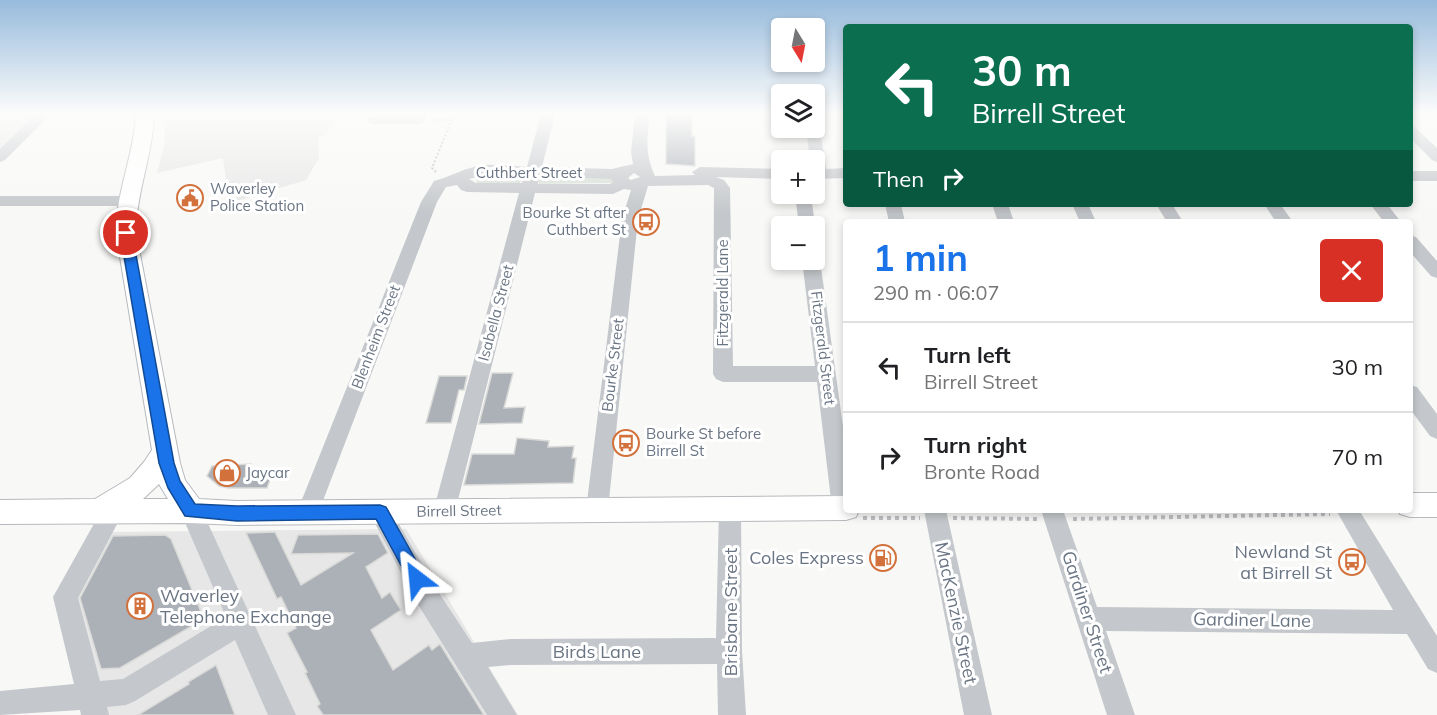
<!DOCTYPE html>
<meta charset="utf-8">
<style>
:root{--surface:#fff;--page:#f2f2f2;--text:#202124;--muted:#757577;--line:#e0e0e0;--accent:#1a73e8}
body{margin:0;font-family:Mulish,sans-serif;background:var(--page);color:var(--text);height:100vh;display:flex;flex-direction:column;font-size:22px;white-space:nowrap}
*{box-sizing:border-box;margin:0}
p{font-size:20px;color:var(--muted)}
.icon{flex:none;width:33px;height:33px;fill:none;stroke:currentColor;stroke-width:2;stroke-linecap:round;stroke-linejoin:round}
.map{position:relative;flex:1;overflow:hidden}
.details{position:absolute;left:843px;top:219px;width:570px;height:294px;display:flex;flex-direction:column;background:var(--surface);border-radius:6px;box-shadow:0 3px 9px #0003}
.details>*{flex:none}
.top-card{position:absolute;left:843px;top:24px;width:570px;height:183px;border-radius:6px;box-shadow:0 3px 9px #0003;background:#0b6e4f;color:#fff;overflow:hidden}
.needle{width:39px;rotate:170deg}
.tools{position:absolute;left:771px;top:18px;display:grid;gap:12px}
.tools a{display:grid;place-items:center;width:54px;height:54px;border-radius:6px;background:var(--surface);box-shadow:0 3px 9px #0003;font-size:30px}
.pin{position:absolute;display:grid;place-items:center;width:51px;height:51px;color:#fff;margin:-26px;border:3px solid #fff;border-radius:50%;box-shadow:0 2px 6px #0007}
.me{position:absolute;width:66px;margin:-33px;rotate:331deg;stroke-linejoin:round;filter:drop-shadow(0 0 4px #0008)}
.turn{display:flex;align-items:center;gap:21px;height:126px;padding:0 30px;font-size:27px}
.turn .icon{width:78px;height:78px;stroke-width:2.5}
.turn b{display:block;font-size:42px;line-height:51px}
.then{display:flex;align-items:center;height:57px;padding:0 30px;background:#0003;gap:12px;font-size:22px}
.round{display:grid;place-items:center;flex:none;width:63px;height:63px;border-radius:6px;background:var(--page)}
.head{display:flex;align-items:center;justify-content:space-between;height:102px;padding:0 30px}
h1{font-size:36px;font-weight:700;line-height:45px;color:var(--accent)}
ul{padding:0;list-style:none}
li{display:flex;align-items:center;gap:18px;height:90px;padding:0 30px;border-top:2px solid var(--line)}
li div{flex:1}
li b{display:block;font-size:22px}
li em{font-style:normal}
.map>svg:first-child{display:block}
</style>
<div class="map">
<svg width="1437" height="715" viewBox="0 0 1437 715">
<rect width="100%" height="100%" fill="#f8f8f6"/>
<path fill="#e6e7e6" d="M0 114H40L0 152Z
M164 114H339L326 135 318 137 319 158 306 180 230 203 229 179H226L223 158 157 173 165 141Z
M406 529 518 715H103L70 591 110 532Z"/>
<path fill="#d9dfd7" d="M484 175H521L524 178 519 184H477L476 178Z
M542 176H612L613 183 539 184V177Z"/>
<path fill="#acb1b8" stroke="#dadad8" stroke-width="1.5" d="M666 115H692V136H695V166L666 164Z
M492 373H513L504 408 525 407 522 423 479 424Z
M439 376H467L464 390H459L451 423H426Z
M517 438 549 441 548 447 574 446 572 458H576L573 483 464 485 472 454H514Z
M251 464 247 475 272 474 267 488H228L219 486 207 476 212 466Z
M275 532 301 585 353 553 291 554 298 535 378 534 388 553 366 567 382 598 390 592 401 610 371 630 393 670 429 645 432 650 440 644 484 715H323L317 706 320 704 305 673 307 672 287 633 296 628 281 597 277 599 246 533Z
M165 535 171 539 204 619 120 668 101 669 80 598 113 536Z
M216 665 235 715H138L189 684 188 682Z"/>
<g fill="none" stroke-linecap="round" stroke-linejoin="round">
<defs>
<path id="major" d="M136 114H154C153 155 136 192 136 233L180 463 185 480 199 499 237 501 846 496V510H859L856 517 846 520 237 525 191 523 0 524V500L95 499 130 478 144 462 152 450 116 233C116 192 134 155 136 114ZM159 484 168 499H143Z
M1410 493H1437V517H1410L1400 514 1398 510H1410Z"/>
</defs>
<use href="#major" stroke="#b6b9bd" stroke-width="2"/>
<path stroke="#bcbec1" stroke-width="2" stroke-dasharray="2 2" stroke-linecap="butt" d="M432 120H451
M436 172 432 168 454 114"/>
<path stroke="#bcbec1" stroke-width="4" stroke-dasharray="4 4" stroke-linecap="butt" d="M863 518H920
M953 518 1037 519
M1073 519 1330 514"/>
<path fill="#c4c7cb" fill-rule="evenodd" d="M36 114H51L5 160 0 162V149Z
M414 114H428L423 123 418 124H372L365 120 372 116Z
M541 114H555L542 167 612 169 633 164 631 152 635 114H649C648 141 644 151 655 176L695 175 692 172 700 167 782 169V179L716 177 724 180 730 188 733 366H815L802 260H814V255L817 256 820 260 846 448V510H853L851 515 843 518 835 515 832 508 817 382H723L716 379 713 374 714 188 708 185 648 186 638 219 608 510 605 517 597 520 589 517 586 510 622 219 631 190 624 189 613 194 535 193 455 512 452 519 444 522 436 519 433 512 519 193 467 192 461 190 457 185 446 187 437 202 316 519 308 522 300 519 297 512 421 202 434 181C452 176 466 167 484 165 497 164 513 166 527 167ZM634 173 640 177 631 180 628 178ZM484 175 524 176 522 183H476L469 179ZM540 176 611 179 613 182 610 184H538Z
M814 124 820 128 826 169 846 168V178L814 179V160H810L806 128H814Z
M1410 126 1415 127 1437 148V162L1432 160 1410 138Z
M1410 171H1437V181H1410Z
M795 194H811L815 226 814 227 799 226Z
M0 196H127L135 201 127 206H0Z
M885 204H901L905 222H889Z
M992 204H1008L1014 222H998Z
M1072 204H1088L1096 222H1080Z
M1156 204H1172L1183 222H1167Z
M1264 204H1280L1293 222H1276Z
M1370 204H1387L1401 222H1384Z
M1410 235 1416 237 1437 261V278L1431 276 1410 252Z
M1410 385 1417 387 1437 414V439L1430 436 1410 409Z
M730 500 738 503 741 510 742 651 746 715H718L717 664 511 665 488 667 517 715H487L417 603 369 512 372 505 380 502 388 505 435 587 472 643 511 639 716 638 719 510 722 503Z
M113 501 121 504 124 511 78 598 100 681 123 679 226 617 180 511 183 504 191 501 199 504 296 715H268L235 640 135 701 126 705 107 707 109 715H81L80 710 0 715V691L74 684 53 597 105 504Z
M924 510H946L992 715H964Z
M1041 510H1063L1097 607 1393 610 1336 510H1359L1437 636V673L1428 669 1407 634 1106 631 1135 715H1107Z"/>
<use href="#major" fill="#fff" fill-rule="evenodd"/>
</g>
<linearGradient id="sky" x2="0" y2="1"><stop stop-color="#97bbdc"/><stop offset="0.53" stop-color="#fcfcfb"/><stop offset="1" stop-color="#fcfcfb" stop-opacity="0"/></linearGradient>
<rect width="1437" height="214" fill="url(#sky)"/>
<path fill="#1a73e8" stroke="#114b97" stroke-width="1.5" d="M126 229 132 233 174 463 180 481 195 504 237 506 380 505 386 507 423 573 425 579 423 584 417 587 411 584 376 519 237 521 185 516 168 488 159 463 120 233Z"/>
<defs>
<symbol id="civic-ring" viewBox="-11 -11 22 22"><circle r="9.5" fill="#fff" stroke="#d2713c" stroke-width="1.5"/><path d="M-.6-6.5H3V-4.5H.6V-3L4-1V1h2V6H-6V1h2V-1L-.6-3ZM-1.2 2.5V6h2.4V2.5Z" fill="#d2713c"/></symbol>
<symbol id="bus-ring" viewBox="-11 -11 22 22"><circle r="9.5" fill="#fff" stroke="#d2713c" stroke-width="1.5"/><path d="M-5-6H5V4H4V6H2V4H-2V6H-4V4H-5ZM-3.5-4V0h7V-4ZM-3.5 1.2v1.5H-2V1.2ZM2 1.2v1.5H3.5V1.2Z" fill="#d2713c"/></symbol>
<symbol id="shop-ring" viewBox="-11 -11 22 22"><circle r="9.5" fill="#fff" stroke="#d2713c" stroke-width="1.5"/><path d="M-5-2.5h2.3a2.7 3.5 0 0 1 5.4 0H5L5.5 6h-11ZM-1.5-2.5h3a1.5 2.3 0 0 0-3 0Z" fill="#d2713c"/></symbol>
<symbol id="fuel-ring" viewBox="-11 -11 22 22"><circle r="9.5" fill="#fff" stroke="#d2713c" stroke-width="1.5"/><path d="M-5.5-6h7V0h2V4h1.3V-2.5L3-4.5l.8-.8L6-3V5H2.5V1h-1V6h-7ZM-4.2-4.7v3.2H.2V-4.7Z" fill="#d2713c"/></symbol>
<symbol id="building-ring" viewBox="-11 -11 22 22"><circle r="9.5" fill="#fff" stroke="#d2713c" stroke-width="1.5"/><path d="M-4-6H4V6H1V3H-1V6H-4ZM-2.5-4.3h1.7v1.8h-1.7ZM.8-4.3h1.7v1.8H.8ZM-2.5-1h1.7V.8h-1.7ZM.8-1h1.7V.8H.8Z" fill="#d2713c"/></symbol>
</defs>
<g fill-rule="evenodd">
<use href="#civic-ring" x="175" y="183" width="30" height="30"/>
<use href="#bus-ring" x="631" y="207" width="30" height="30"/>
<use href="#bus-ring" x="611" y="428" width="30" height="30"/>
<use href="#shop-ring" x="212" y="458" width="30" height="30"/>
<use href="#fuel-ring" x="868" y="543" width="30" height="30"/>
<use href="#bus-ring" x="1337" y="547" width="30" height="30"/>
<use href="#building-ring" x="125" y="591" width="30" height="30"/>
</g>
<g text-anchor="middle" stroke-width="6" stroke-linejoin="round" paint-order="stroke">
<g font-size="15" fill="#6a7584" stroke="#fff">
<text x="529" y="178">Cuthbert Street</text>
<text transform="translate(723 293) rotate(-90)" y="5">Fitzgerald Lane</text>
<text transform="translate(496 313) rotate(-75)" y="5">Isabella Street</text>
<text transform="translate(376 337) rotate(-69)" y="5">Blenheim Street</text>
<text transform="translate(823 348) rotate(83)" y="5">Fitzgerald Street</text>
<text transform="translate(613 365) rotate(-83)" y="5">Bourke Street</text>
<text transform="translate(459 511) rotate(-1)" y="5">Birrell Street</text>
</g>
<g font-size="15" fill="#6a7584" stroke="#fff" text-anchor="start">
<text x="210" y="194">Waverley<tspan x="210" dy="17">Police Station</tspan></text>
<text x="626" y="218" text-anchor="end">Bourke St after<tspan x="626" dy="17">Cuthbert St</tspan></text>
<text x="646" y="439">Bourke St before<tspan x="646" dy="17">Birrell St</tspan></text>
<text x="246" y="478">Jaycar</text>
</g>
<g font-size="18" fill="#6a7584" stroke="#fff" text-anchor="end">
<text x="1332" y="558">Newland St<tspan x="1332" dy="21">at Birrell St</tspan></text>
<text x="864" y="564">Coles Express</text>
<text x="160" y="602" text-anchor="start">Waverley<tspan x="160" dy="21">Telephone Exchange</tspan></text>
</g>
<g font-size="18" fill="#6a7584" stroke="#fff">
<text transform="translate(731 612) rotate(-90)" y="6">Brisbane Street</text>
<text transform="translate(1087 612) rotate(72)" y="6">Gardiner Street</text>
<text transform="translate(956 613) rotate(78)" y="6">MacKenzie Street</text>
<text transform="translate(1252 620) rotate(1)" y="6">Gardiner Lane</text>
<text x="597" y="658">Birds Lane</text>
</g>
</g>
</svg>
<div class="tools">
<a><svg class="needle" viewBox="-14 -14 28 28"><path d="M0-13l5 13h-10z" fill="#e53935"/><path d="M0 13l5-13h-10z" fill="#757577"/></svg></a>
<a><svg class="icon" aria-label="layers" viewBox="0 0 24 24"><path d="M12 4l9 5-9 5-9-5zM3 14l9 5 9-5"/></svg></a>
<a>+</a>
<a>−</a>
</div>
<div class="pin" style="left:126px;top:233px;background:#d93025"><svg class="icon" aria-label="arrive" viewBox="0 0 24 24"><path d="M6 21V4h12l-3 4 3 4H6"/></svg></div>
<svg class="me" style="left:417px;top:579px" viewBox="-20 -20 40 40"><path d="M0-17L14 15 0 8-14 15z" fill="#1a73e8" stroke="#fff" stroke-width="4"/></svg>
<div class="top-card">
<div class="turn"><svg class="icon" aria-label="left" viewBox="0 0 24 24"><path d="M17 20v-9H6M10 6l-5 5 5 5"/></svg><div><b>30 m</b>Birrell Street</div></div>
<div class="then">Then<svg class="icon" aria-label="right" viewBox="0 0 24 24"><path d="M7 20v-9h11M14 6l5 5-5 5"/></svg></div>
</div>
<section class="details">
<div class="head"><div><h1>1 min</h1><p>290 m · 06:07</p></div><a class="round" style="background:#d93025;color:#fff"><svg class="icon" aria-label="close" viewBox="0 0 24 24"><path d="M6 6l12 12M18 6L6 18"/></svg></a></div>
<ul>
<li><svg class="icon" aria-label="left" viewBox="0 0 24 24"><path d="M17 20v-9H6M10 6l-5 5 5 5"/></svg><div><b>Turn left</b><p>Birrell Street</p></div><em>30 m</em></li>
<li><svg class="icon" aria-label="right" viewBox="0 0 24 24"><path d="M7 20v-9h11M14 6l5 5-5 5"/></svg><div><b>Turn right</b><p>Bronte Road</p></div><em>70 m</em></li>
</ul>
</section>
</div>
